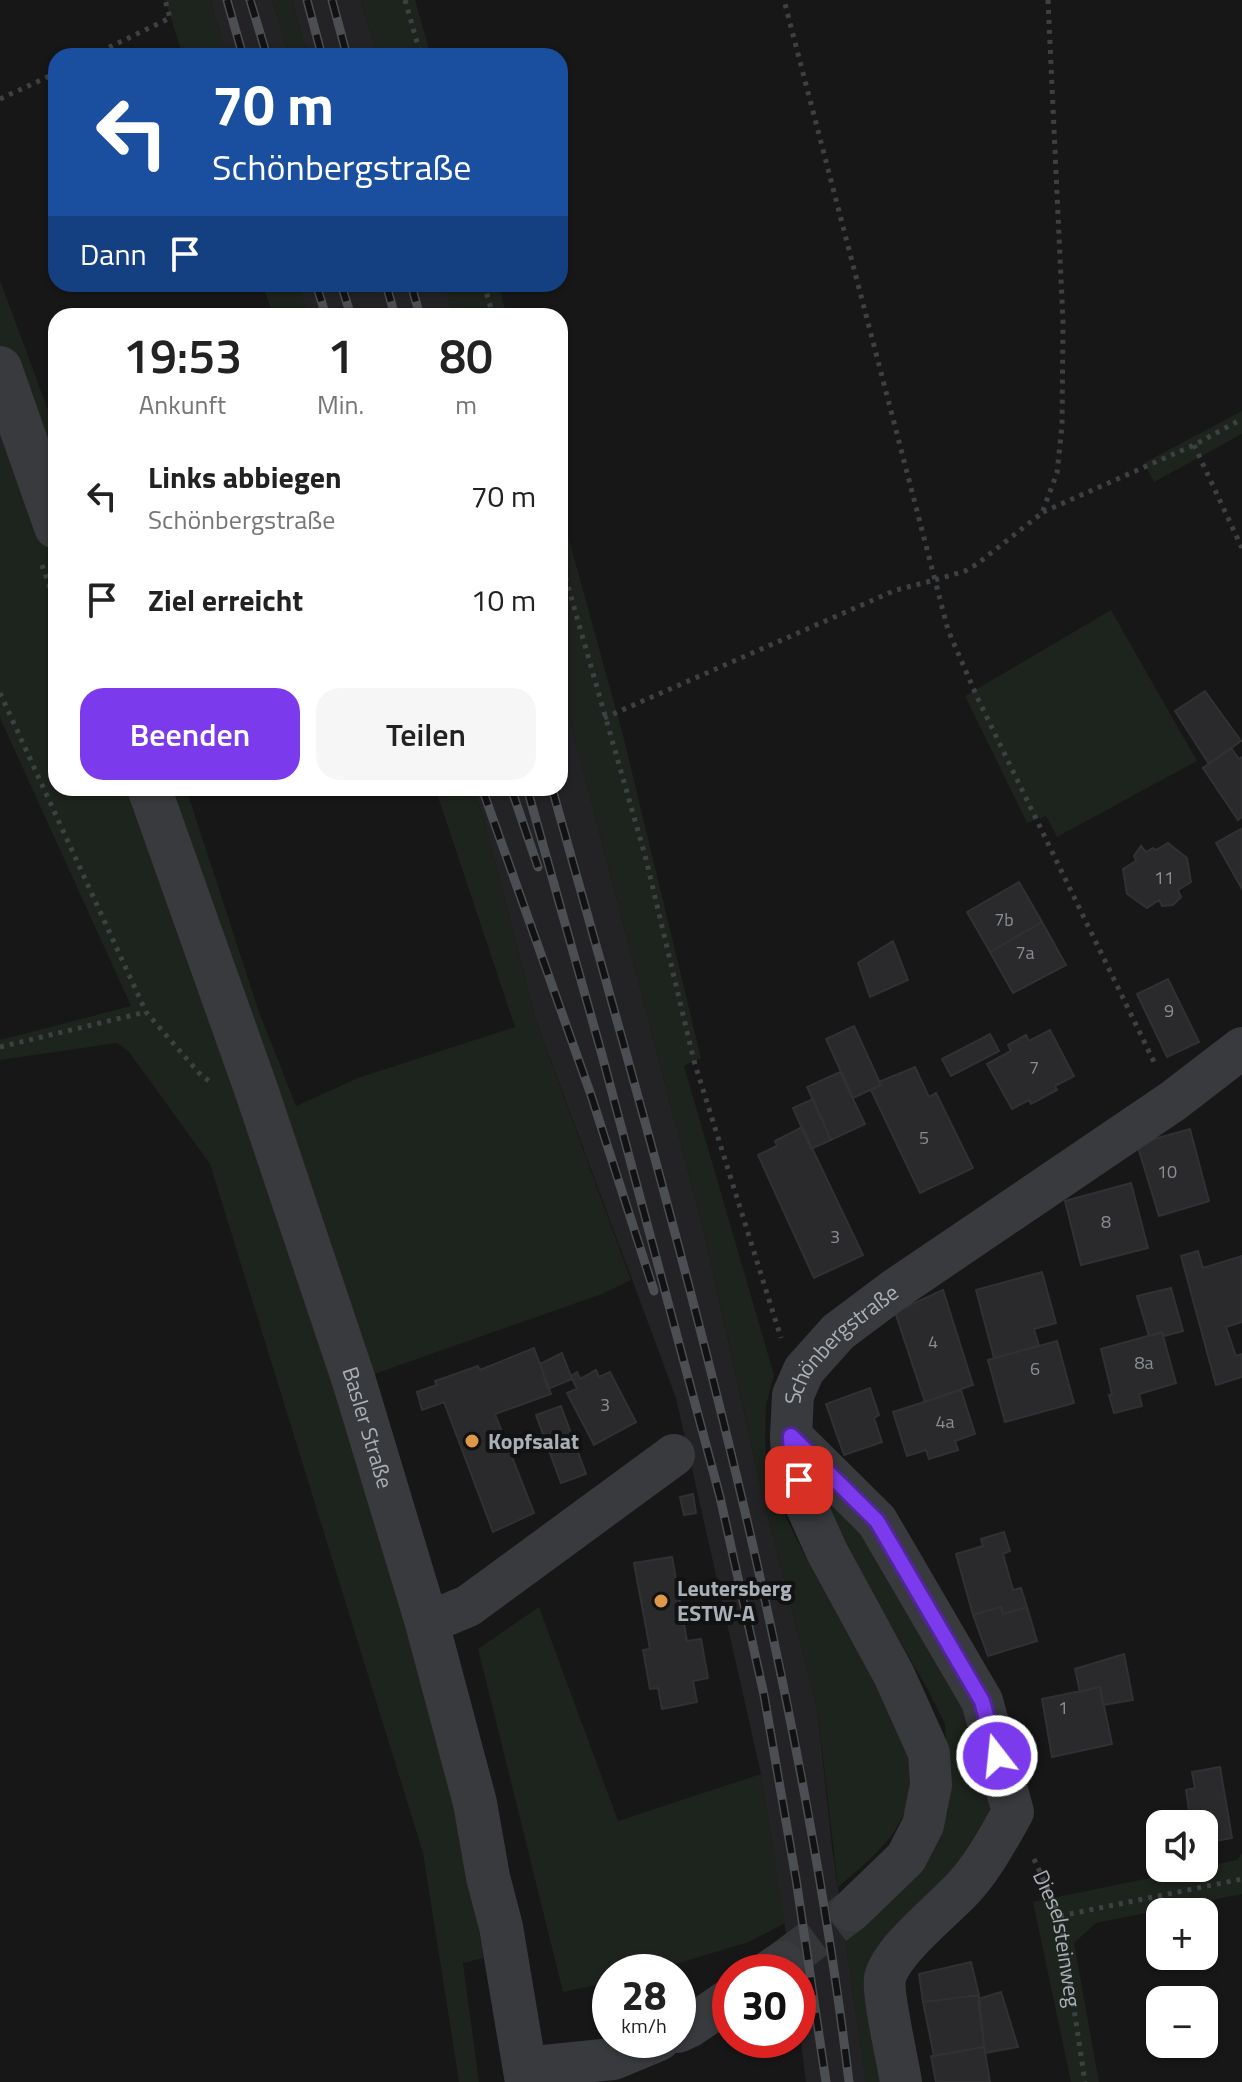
<!DOCTYPE html>
<html lang="de">
<meta charset="utf-8">
<style>
:root{--surface:#fff;--page:#f6f6f6;--text:#222;--muted:#767676;--accent:#7c3aed}
body{margin:0;font-family:"Titillium Web",sans-serif;background:var(--page);color:var(--text);height:100vh;display:flex;flex-direction:column;font-size:30px;white-space:nowrap}
*{box-sizing:border-box;margin:0}
p{font-size:26px;color:var(--muted)}
.icon{flex:none;width:44px;height:44px;fill:none;stroke:currentColor;stroke-width:2;stroke-linecap:round;stroke-linejoin:round}
.map{position:relative;flex:1;overflow:hidden}
.sheet{position:absolute;left:48px;top:308px;width:520px;height:488px;display:flex;flex-direction:column;background:var(--surface);border-radius:24px;box-shadow:0 2px 6px #0004}
.sheet>*{flex:none}
.banner{position:absolute;left:48px;top:48px;width:520px;height:244px;border-radius:24px;box-shadow:0 2px 6px #0004;background:#1a4fa0;color:#fff;overflow:hidden}
.fabs{position:absolute;left:1146px;top:1810px;display:grid;gap:16px}
.fabs a{display:grid;place-items:center;width:72px;height:72px;border-radius:16px;background:var(--surface);box-shadow:0 2px 6px #0004;font-size:40px}
.speed{position:absolute;left:592px;top:1954px;display:flex;gap:16px;font-size:40px;font-weight:700;text-align:center}
.speed>*{display:grid;place-content:center;width:104px;height:104px;border-radius:50%;background:var(--surface);box-shadow:0 2px 6px #0004;line-height:1}
.speed small{font-size:20px;font-weight:400}
.speed .limit{border:12px solid #d22;background:#fff;color:#111}
.pin{position:absolute;display:grid;place-items:center;width:68px;height:68px;color:#fff;margin:-34px;border-radius:16px;box-shadow:0 4px 12px #0006}
.me{position:absolute;width:88px;margin:-44px;rotate:344deg;stroke-linejoin:round;filter:drop-shadow(0 0 6px #0008)}
.turn{display:flex;align-items:center;gap:28px;height:168px;padding:0 32px;font-size:36px}
.turn .icon{width:104px;height:104px;stroke-width:2.5}
.turn b{display:block;font-size:56px;line-height:68px}
.then{display:flex;align-items:center;height:76px;padding:0 32px;background:#0003;gap:16px;font-size:30px}
.eta{display:flex;justify-content:space-evenly;align-items:center;height:136px;text-align:center}
.eta b{font-size:48px;font-weight:600;line-height:56px}
.primary-button{display:flex;gap:16px;margin-top:auto;padding:16px 32px}
.primary-button a{flex:1;height:92px;border-radius:24px;background:var(--accent);color:#fff;font-size:32px;font-weight:600;line-height:92px;text-align:center}
.primary-button a+a{background:var(--page);color:var(--text)}
ul{padding:0;list-style:none}
li{display:flex;align-items:center;gap:24px;height:104px;padding:0 32px}
li div{flex:1}
li b{display:block;font-size:30px}
li em{font-style:normal}
.map>svg:first-child{display:block}
</style>
<div class="map">
<svg width="1242" height="2082" viewBox="0 0 1242 2082">
<rect width="100%" height="100%" fill="#171718"/>
<path fill="#232325" d="M210 0H272L289 56H227Z
M292 0H361L378 56H307Z
M298 284H445L454 316H308Z
M560 682 704 1232 764 1501 817 1707 832 1847 866 2082H806L798 2017V1972H792L761 1774 676 1398 536 1021 484 819 472 788H560Z"/>
<path fill="#1d231d" d="M165 0H210L227 56H183Z
M272 0H292L307 56H289Z
M361 0H415L431 56H378Z
M0 280 56 432V788H186L258 1009 296 1106 358 1078 515 1027 435 788H472L484 819 536 1021 631 1280 602 1294 337 1387 448 1764 484 1958 463 1963 479 2082H459L423 1853 210 1164 129 1052 117 1043 0 1060V1040L131 1006 0 718Z
M262 284H298L308 316H274Z
M445 284H498L507 316H454Z
M1242 411V434L1154 482 1144 463Z
M560 507 623 735 701 1058 684 1066 774 1375 766 1405 765 1440 768 1473 775 1495 806 1558 908 1743C917 1822 894 1839 838 1887L817 1707 764 1501 704 1232 560 682Z
M1111 610 1197 761 1057 837 1046 816 1027 823 965 696Z
M829 1487 965 1686 991 1810 980 1842 898 1943 893 2082H866L844 1932 888 1903 927 1861 948 1811V1778L945 1724 928 1690 844 1544 822 1488Z
M539 1607 618 1821 761 1774 785 1923 749 1942 649 1972H610V1982L563 1992 478 1649Z
M1242 1853V1894L1096 1923 1074 1943 1099 2082H1071L1033 1902 1237 1860Z"/>
<path fill="#2a2a2c" stroke="#313134" stroke-width="2" d="M1205 691 1241 741 1209 764 1175 711Z
M1231 748 1239 759 1242 757V817L1238 820 1203 768Z
M1241 829 1242 832V889L1216 843Z
M1168 843 1187 858 1191 882 1178 890 1181 897 1173 905 1162 906 1159 900 1147 908 1127 894 1123 869 1136 861 1134 856 1141 846 1146 852 1153 848 1156 850Z
M1019 882 1042 922 990 952 967 912Z
M1042 922 1066 965 1013 993 990 952Z
M893 941 908 980 870 997 858 963Z
M1168 979 1199 1042 1167 1057 1137 994Z
M854 1026 881 1085 853 1098 826 1039Z
M1050 1030 1074 1076 1055 1086 1057 1090 1031 1104 1029 1100 1012 1109 987 1064 1011 1051 1008 1045 1026 1035 1029 1041Z
M990 1034 999 1051 951 1076 942 1059Z
M915 1067 929 1097 936 1093 973 1168 920 1193 871 1090 881 1085 879 1082Z
M840 1072 865 1124 831 1140 807 1087Z
M813 1099 831 1140 811 1149 793 1108Z
M802 1127 863 1255 814 1278 758 1155 777 1146 775 1141Z
M1190 1129 1209 1201 1159 1216 1137 1144Z
M1131 1183 1148 1248 1081 1265 1065 1201Z
M1198 1251 1203 1268 1242 1256V1322L1226 1327 1236 1356 1242 1354V1377L1216 1385 1181 1256Z
M1042 1272 1056 1323 1034 1329 1039 1346 994 1358 976 1290Z
M1171 1288 1183 1331 1164 1336 1162 1332 1149 1336 1137 1296Z
M943 1290 973 1385 925 1402 895 1312Z
M1162 1332 1176 1383 1139 1394 1142 1406 1114 1413 1109 1395 1112 1394 1101 1349Z
M1057 1341 1074 1403 1005 1422 988 1360Z
M534 1348 551 1394 495 1414 534 1513 493 1532 444 1402 422 1410 417 1392 437 1385 435 1381 478 1366 480 1370Z
M562 1353 572 1379 548 1389 540 1364Z
M596 1370 599 1377 610 1372 636 1422 594 1445 567 1393 577 1389 571 1376 577 1372 580 1379Z
M870 1388 879 1415 874 1418 882 1442 844 1455 826 1404Z
M961 1390 975 1434 955 1441 958 1450 929 1459 926 1450 907 1456 893 1412Z
M561 1406 586 1474 561 1483 536 1415Z
M693 1494 696 1513 684 1515 680 1497Z
M1004 1532 1010 1551 1003 1554 1013 1590 1021 1588 1027 1607 1003 1614 1001 1607 973 1615 956 1554 983 1546 981 1539Z
M672 1557 687 1641 701 1639 708 1678 693 1681 697 1702 662 1709 658 1688 650 1689 643 1650 650 1649 634 1563Z
M1001 1607 1003 1614 1027 1607 1037 1641 988 1656 973 1615Z
M1124 1654 1133 1700 1103 1705 1100 1687 1080 1692 1075 1669Z
M1100 1687 1112 1744 1052 1757 1042 1699Z
M1220 1767 1232 1838 1204 1843V1824H1191L1186 1790 1195 1788 1192 1772Z
M971 1962 979 1995 923 2002 919 1974Z
M1001 1992 1018 2047 985 2053 978 1999Z
M979 1995 984 2047 934 2056 923 2002Z
M984 2047 990 2082H936L931 2056Z"/>
<g fill="none" stroke-linecap="round" stroke-linejoin="round">
<path stroke="#343638" stroke-width="42" stroke-dasharray="42 21" stroke-linecap="butt" d="M783 1962 851 1911"/>
<g stroke="#3e4144" stroke-width="5" stroke-dasharray="4 6" stroke-linecap="butt">
<path d="M405 0 421 56"/>
<path d="M1048 0 1063 322 1062 426 1057 473 1042 513 977 564 965 571 935 580 948 630 978 699 1156 1066"/>
<path d="M91 56 170 18 165 0"/>
<path d="M0 99 56 73"/>
<path d="M484 284 493 316"/>
<path d="M1194 445 1242 548"/>
<path d="M1043 512 1194 445 1242 419"/>
<path d="M560 558 646 859 694 1061 781 1338"/>
<path d="M42 565 56 605"/>
<path d="M0 693 146 1012 199 1073 209 1081"/>
<path d="M604 718 896 590 935 580 784 0"/>
<path d="M0 1047 146 1012"/>
<path id="s1" d="M1034 1859 1060 1916 1085 2082"/>
<path d="M1060 1916 1242 1879"/>
</g>
<g stroke="#383a3d" stroke-width="42">
<path d="M791 1436 877 1521 982 1701 1013 1812C999 1837 985 1863 966 1885 946 1908 892 1949 885 1978 882 1994 898 2062 901 2082"/>
<path d="M427 1623 468 1606 674 1455"/>
<path id="s2" d="M851 1911 906 1858 923 1825 931 1785 929 1753 894 1675 827 1552 805 1503 792 1457 791 1436 793 1395 804 1370 838 1332 894 1290 1173 1101 1242 1048"/>
<path d="M768 1972 783 1962"/>
<path d="M678 2032 689 2027 730 1999"/>
<path d="M524 2068 613 2059 659 2040"/>
</g>
<g stroke="#383a3d" stroke-width="44">
<path d="M0 368 56 527"/>
<path id="s3" d="M149 788 257 1092 354 1381 427 1623 475 1803 488 1877 501 1927 527 2082"/>
</g>
<defs>
<path id="rail" d="M227 0 243 56
M250 0 267 56
M307 0 322 56
M332 0 347 56
M316 284 326 316
M341 284 351 316
M386 284 395 316
M411 284 420 316
M482 788 591 1095 654 1291
M511 788 538 867
M527 788 602 1055 720 1497 764 1695 796 1879 826 2082
M552 788C671 1214 796 1641 849 2082"/>
</defs>
<use href="#rail" stroke="#4b4e52" stroke-width="9"/>
<use href="#rail" stroke="#121213" stroke-width="6" stroke-dasharray="18" stroke-linecap="butt"/>
</g>
<g fill="none" stroke-linecap="round" stroke-linejoin="round">
<defs>
<path id="route" d="M799 1480 792 1457 791 1436 877 1521 982 1701 997 1756"/>
</defs>
<use href="#route" stroke="#51269a" stroke-width="20"/>
<use href="#route" stroke="#7c3aed" stroke-width="14"/>
</g>
<g fill="#dd984a" stroke="#121213" stroke-width="3">
<circle cx="472" cy="1441" r="8"/>
<circle cx="661" cy="1601" r="8"/>
</g>
<g text-anchor="middle" stroke-width="8" stroke-linejoin="round" paint-order="stroke">
<g font-size="18" fill="#898e94">
<text x="1164" y="884">11</text>
<text x="1004" y="926">7b</text>
<text x="1025" y="959">7a</text>
<text x="1169" y="1017">9</text>
<text x="1034" y="1074">7</text>
<text x="924" y="1144">5</text>
<text x="1167" y="1178">10</text>
<text x="1106" y="1228">8</text>
<text x="835" y="1243">3</text>
<text x="933" y="1348">4</text>
<text x="1144" y="1369">8a</text>
<text x="1035" y="1375">6</text>
<text x="605" y="1411">3</text>
<text x="945" y="1428">4a</text>
<text x="1063" y="1714">1</text>
</g>
<g font-size="22" fill="#aab0b7" stroke="#121213">
<text dy="8" stroke="none"><textPath href="#s2" startOffset="646">Schönbergstraße</textPath></text>
<text dy="8" stroke="none"><textPath href="#s3" startOffset="676">Basler Straße</textPath></text>
<text dy="8" stroke="none"><textPath href="#s1" startOffset="84">Dieselsteinweg</textPath></text>
</g>
<g font-size="22" font-weight="bold" fill="#aab0b7" stroke="#121213" text-anchor="start">
<text x="488" y="1449">Kopfsalat</text>
<text x="677" y="1596">Leutersberg<tspan x="677" dy="25">ESTW-A</tspan></text>
</g>
</g>
</svg>
<div class="fabs">
<a><svg class="icon" aria-label="sound" viewBox="0 0 24 24"><path d="M4 9h4l5-4v14l-5-4H4zM17 9q2 3 0 6"/></svg></a>
<a>+</a>
<a>−</a>
</div>
<div class="speed"><div>28<small>km/h</small></div><div class="limit">30</div></div>
<div class="pin" style="left:799px;top:1480px;background:#d93025"><svg class="icon" aria-label="arrive" viewBox="0 0 24 24"><path d="M6 21V4h12l-3 4 3 4H6"/></svg></div>
<svg class="me" style="left:997px;top:1756px" viewBox="-20 -20 40 40"><circle r="17" fill="#7c3aed" stroke="#fff" stroke-width="3"/><path d="M0-11L8 9 0 5-8 9z" fill="#fff"/></svg>
<div class="banner">
<div class="turn"><svg class="icon" aria-label="left" viewBox="0 0 24 24"><path d="M17 20v-9H6M10 6l-5 5 5 5"/></svg><div><b>70 m</b>Schönbergstraße</div></div>
<div class="then">Dann<svg class="icon" aria-label="arrive" viewBox="0 0 24 24"><path d="M6 21V4h12l-3 4 3 4H6"/></svg></div>
</div>
<section class="sheet">
<div class="eta">
<div><b>19:53</b><p>Ankunft</p></div>
<div><b>1</b><p>Min.</p></div>
<div><b>80</b><p>m</p></div>
</div>
<ul>
<li><svg class="icon" aria-label="left" viewBox="0 0 24 24"><path d="M17 20v-9H6M10 6l-5 5 5 5"/></svg><div><b>Links abbiegen</b><p>Schönbergstraße</p></div><em>70 m</em></li>
<li><svg class="icon" aria-label="arrive" viewBox="0 0 24 24"><path d="M6 21V4h12l-3 4 3 4H6"/></svg><div><b>Ziel erreicht</b></div><em>10 m</em></li>
</ul>
<div class="primary-button"><a>Beenden</a><a>Teilen</a></div>
</section>
</div>
